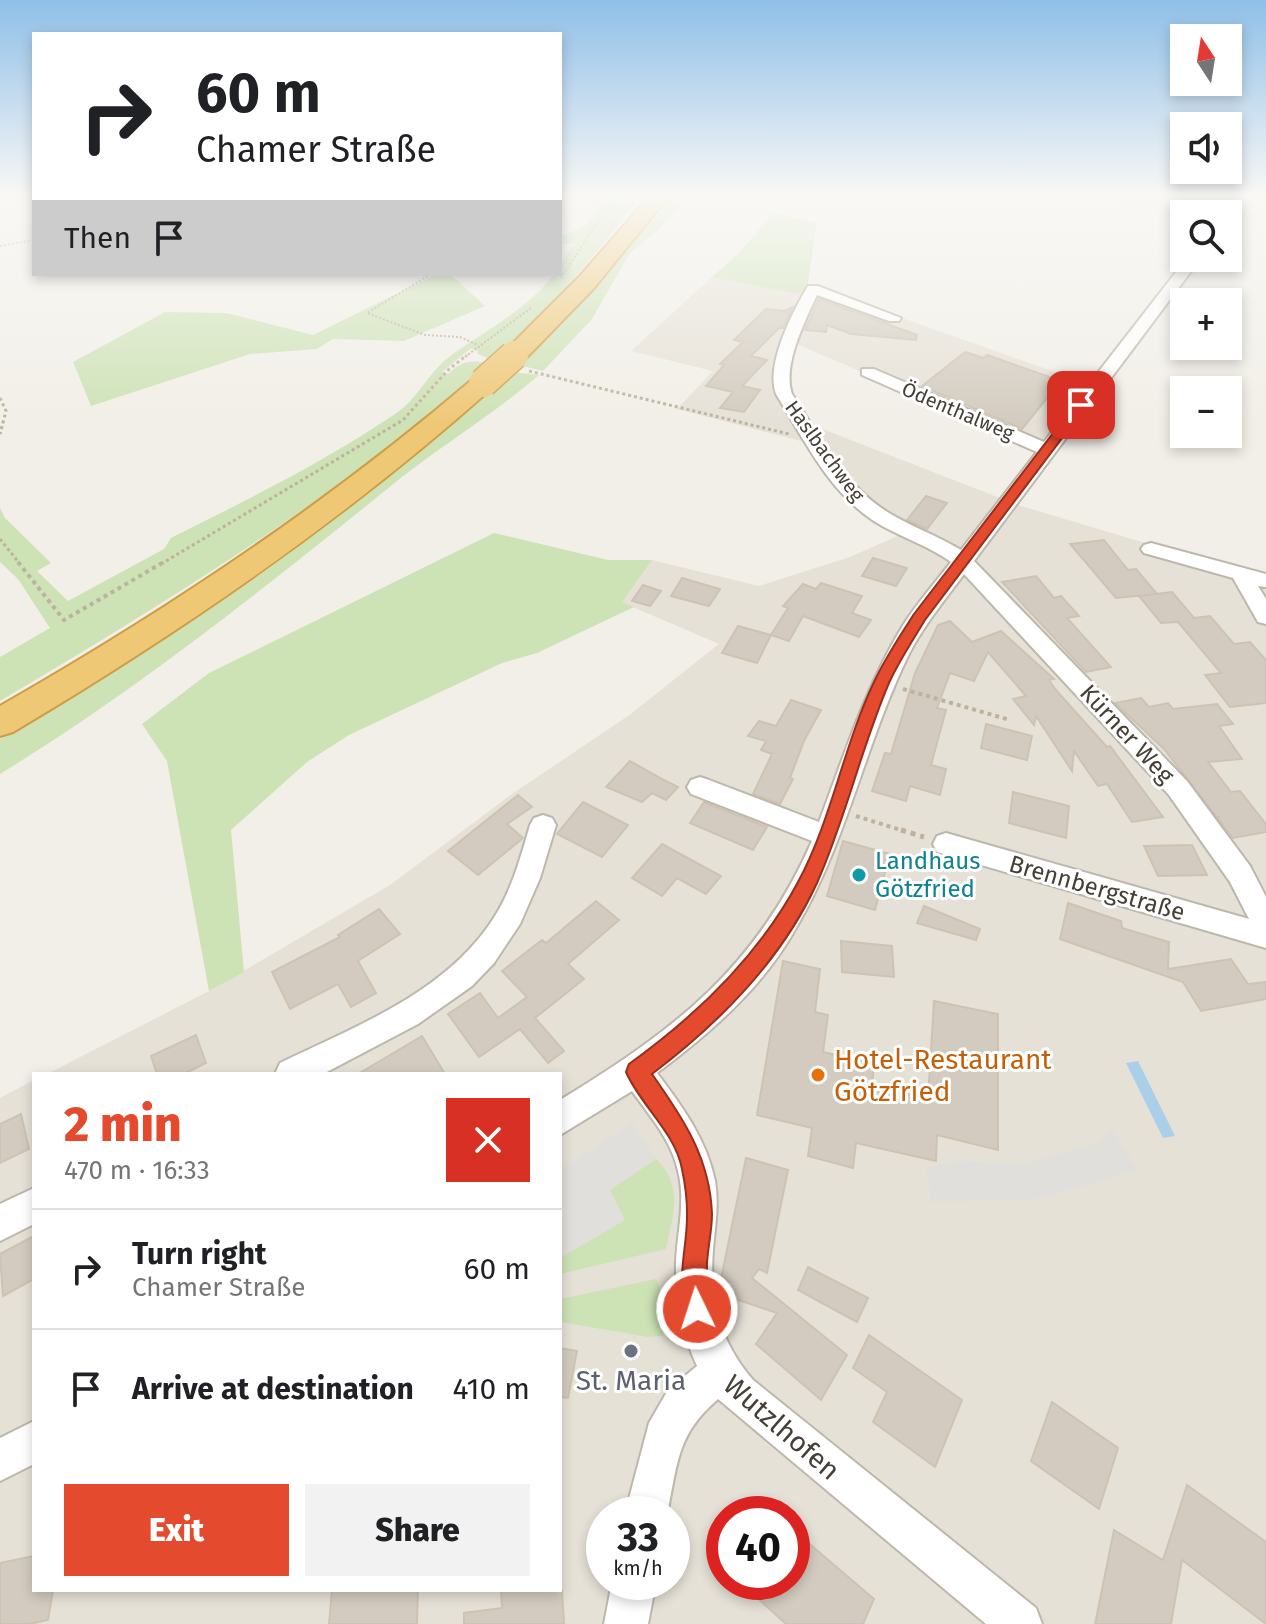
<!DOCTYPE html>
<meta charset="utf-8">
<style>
:root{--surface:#fff;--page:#f2f2f2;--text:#202124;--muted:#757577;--line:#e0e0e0;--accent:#e44a2d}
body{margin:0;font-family:"Fira Sans",sans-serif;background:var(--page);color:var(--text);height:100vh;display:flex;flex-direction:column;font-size:30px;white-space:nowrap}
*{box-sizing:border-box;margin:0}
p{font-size:26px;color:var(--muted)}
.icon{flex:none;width:44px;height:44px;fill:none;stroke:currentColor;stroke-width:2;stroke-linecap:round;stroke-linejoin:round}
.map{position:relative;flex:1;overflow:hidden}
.panel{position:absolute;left:32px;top:1072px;width:530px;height:520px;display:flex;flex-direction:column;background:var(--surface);border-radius:0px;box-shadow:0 4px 12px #0003}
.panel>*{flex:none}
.guide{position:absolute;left:32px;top:32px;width:530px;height:244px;border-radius:0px;box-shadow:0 4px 12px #0003;background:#fff;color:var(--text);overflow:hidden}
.needle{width:52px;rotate:348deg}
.controls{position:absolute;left:1170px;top:24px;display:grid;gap:16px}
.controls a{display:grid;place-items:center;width:72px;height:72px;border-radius:0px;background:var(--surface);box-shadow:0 4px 12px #0003;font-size:40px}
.speed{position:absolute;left:586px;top:1496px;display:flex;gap:16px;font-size:40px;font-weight:700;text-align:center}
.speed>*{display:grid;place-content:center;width:104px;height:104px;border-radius:50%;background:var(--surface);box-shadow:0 4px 12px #0003;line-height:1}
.speed small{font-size:20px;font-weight:400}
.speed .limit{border:12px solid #d22;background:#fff;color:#111}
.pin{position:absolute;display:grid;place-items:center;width:68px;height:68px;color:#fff;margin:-34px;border-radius:16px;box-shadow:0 4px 12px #0006}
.me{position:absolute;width:88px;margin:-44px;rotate:356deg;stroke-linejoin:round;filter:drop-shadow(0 0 6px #0008)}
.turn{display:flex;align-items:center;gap:28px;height:168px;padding:0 32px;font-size:36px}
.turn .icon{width:104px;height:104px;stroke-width:2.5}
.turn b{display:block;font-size:56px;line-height:68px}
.then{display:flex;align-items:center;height:76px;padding:0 32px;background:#0003;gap:16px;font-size:30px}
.round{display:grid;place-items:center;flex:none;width:84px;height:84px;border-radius:0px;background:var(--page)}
.summary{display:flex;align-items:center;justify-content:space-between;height:136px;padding:0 32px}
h1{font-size:48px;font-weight:800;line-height:60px;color:var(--accent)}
.action{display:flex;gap:16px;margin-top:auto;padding:16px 32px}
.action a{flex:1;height:92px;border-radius:0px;background:var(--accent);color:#fff;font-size:32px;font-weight:800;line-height:92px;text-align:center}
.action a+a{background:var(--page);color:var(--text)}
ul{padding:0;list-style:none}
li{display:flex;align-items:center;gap:24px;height:120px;padding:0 32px;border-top:2px solid var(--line)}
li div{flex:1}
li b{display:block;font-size:30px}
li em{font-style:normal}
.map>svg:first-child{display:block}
</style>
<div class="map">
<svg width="1266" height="1624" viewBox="0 0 1266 1624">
<rect width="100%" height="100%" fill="#f2efe8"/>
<path fill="#e6e1d7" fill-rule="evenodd" d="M712 277 806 296V284L1106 390 1055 455 792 342 786 384 807 423 1018 505 1239 571 1266 576V1624H0V1098L34 1080V1590H560V1074H47L209 991 390 885 512 794 628 716 719 644 621 602 652 560 759 586 850 557 900 535 805 442 677 409 713 371 631 351ZM604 1514H672V1582H604ZM724 1514H792V1582H724Z"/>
<path fill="#e5e1dd" d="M1082 197H1165L1156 211Z"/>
<path fill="#cde2b5" d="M604 197H640C595 256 549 311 492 360L478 354 477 349H470L442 372 448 374C462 361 469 360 488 363 341 496 170 600 0 701V657L50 628 18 579 0 562V508L5 518 51 563 37 571 68 601 164 549 171 538C247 500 324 462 395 414 418 399 427 374 449 357 483 331 528 310 554 274H560V265L575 243 560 244V237L585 226Z
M670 197H688L659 229 630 253 592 319 543 371 519 365 619 260Z
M774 213 817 223 806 296 712 277 737 255Z
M437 274H450L485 306 404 341 333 339 317 349 250 354 91 406 73 362 165 312 226 313 313 335Z
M512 372 539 375C496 412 447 442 402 477 272 582 142 687 0 774V739C180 629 354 512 512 372Z
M494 533 608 560H652L622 602 634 607 537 653 502 663 349 735 307 762 231 830 244 972 209 991 167 761 142 724 209 673Z
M656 1159C684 1186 673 1215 666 1249L560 1274V1258L624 1220 609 1190Z
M656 1279 663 1296 670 1335 648 1337 560 1322V1299Z"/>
<path fill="#e1dfdc" d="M632 1123 656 1159 610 1190 625 1220 560 1258V1169Z
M1111 1128 1138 1170 1036 1199 931 1202 926 1168 953 1161 1023 1164 1100 1142Z"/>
<path fill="#aacfe9" d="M1138 1061 1175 1136 1163 1138 1126 1063Z"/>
<path fill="#d3cbbf" stroke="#cdc3b3" stroke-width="2" d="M819 299 917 335 916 340 851 334 827 325 826 332 805 330Z
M793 307 783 328H779L751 356 767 360 742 386 760 390 744 412 720 408 733 392 706 386 724 365 720 364 743 342 734 340 766 309 784 311Z
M965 352 984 358 987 355 1061 381 1022 429 922 386Z
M926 496 947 503 927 529 907 520Z
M1104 540 1128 570 1136 569 1157 594 1116 598 1070 544Z
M873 558 907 568 896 586 862 576Z
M1036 576 1054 598 1061 596 1079 616 1067 618 1111 667 1086 672 1002 582Z
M682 578 720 589 709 606 671 596Z
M821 583 862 596 852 613 871 620 859 637 803 616 789 641 771 635 788 608 783 606 803 584 816 589Z
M643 585 661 591 650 606 632 601Z
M1172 592 1194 618 1210 616 1234 644 1250 642 1266 660V703L1230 707 1205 675 1221 673 1178 622 1161 623 1139 596Z
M950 621 972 642 1001 631 1054 679 1049 680 1055 689 1107 747 1110 746 1163 817 1132 822 1107 784 1098 786 1074 751 1072 771 1036 716 1034 725 1013 699 1026 696 988 652 974 681 950 673 937 708 946 710 931 765 946 769 940 795 910 786 906 801 872 791 885 753 891 754 915 673 938 625Z
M738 626 771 635 757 663 722 653Z
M1141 698 1149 707 1168 703 1173 709 1217 704 1233 724 1219 726 1242 759 1208 762 1231 792 1240 791 1266 824V832L1233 838 1164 749 1115 703Z
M791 700 821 710 804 741 790 778 793 779 780 804 753 794 772 754 761 750 766 741 748 736 759 721 776 726Z
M986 724 1032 736 1027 760 981 748Z
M630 761 664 780 678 787 666 800 652 793 642 802 606 787Z
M1013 792 1069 806 1066 838 1009 823Z
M518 795 532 807 507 824 523 838 478 875 448 851Z
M583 802 628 825 602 857 557 834Z
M704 802 767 827 753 850 690 823Z
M843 841 890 854 875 910 827 896Z
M662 844 721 876 706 894 677 878 662 896 632 878Z
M1192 845 1207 875 1158 876 1144 846Z
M596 901 619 920 568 964 584 979 535 1018 564 1051 548 1063 520 1029 479 1057 448 1014 480 993 498 1018 527 997 502 971 542 940 546 943Z
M1068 903 1121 921 1122 928 1169 942 1168 969 1231 959 1248 984 1266 982V999L1201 1011 1183 982 1060 939Z
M924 906 980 929 976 940 917 923Z
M379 909 400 934 358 961 376 993 351 1007 338 984 290 1009 272 972 340 937 338 935Z
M841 941 892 946 894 977 842 972Z
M783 961 820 969 815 1012 828 1015 823 1052 874 1064 872 1086 928 1099 934 1001 998 1014V1150L937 1135 936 1161 856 1143 853 1168 808 1156 812 1128 757 1115Z
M196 1035 206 1063 184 1074H157L151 1056Z
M422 1036 445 1074H358Z
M21 1114 29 1149 0 1163V1124Z
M746 1158 788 1170 767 1273 759 1269 752 1278 847 1355 821 1400 756 1344 777 1313 718 1293Z
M34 1236V1279L3 1296 0 1254Z
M808 1267 868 1298 857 1322 798 1290Z
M869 1335 962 1400 935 1467 873 1422 887 1392 853 1368Z
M560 1348 577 1351 568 1398 560 1397Z
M1052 1402 1118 1448 1099 1509 1031 1461Z
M1187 1485 1266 1542V1624L1182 1560 1171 1624H1095L1114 1530 1163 1560Z
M792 1529 874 1599 863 1624H786L740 1582H792Z
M34 1556V1590H53L48 1620 30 1624H0V1563Z
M332 1590H418L417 1624H329Z
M501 1590H562L564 1624H464V1613L502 1608Z"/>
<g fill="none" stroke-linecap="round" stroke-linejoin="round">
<defs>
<path id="minor" d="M1221 197H1233L1227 214H1215Z
M1187 258H1201L974 561 1187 781 1250 866 1266 897V948L937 852 933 844 937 836 946 833 1249 919 1230 882 1169 795 964 574C945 600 924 625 909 654 864 746 846 847 792 935 759 991 709 1034 657 1073 682 1106 707 1140 715 1181 719 1204 715 1226 713 1249 709 1299 720 1342 753 1380L1036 1608 1042 1624H986L718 1399C676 1435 678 1463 667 1514H625L649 1423 668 1390 697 1366C682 1333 675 1300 676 1263 677 1232 686 1202 678 1171 672 1141 649 1115 632 1091L560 1135V1100C675 1030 756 968 812 841L691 794 687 787 691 780 700 777 709 780 819 822C844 756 865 688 902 627 916 604 935 583 951 562 928 545 899 537 874 521 828 491 804 439 776 394 765 365 793 311 808 286H818L901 318 899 321H889L817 295C805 321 782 366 792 394 820 437 844 486 889 513 912 527 938 536 961 550L1037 452 862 375V369H874L1044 442Z
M1151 543 1266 574V587L1258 586 1266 599V624L1258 622 1233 578 1144 553 1141 549 1144 545Z
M543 815 552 818 556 825 540 878 520 924 494 963 472 986 418 1024 323 1074H275L280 1063C356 1026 448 992 495 916 512 889 521 856 530 825L534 818Z
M34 1188V1224L0 1241V1204Z
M34 1421V1464L0 1481V1438Z
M612 1582H656L648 1624H604Z"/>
<path id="highway" d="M649 197H668L594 288 527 357H509L506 352 509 347 578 278Z
M483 375 492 378 496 383 492 388C344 520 183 631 13 732L0 736V706C168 610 327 504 474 378Z"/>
</defs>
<use href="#minor" stroke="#bdb7ac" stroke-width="4"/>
<use href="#highway" stroke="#cd9d47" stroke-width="4"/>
<path stroke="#bdb29e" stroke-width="2" stroke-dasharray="2 2" stroke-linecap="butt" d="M0 246 34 240
M431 274 367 313 425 335 460 337 478 345
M561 278 614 197
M465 357 532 307"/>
<path stroke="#bdb29e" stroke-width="3" stroke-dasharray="3 3" stroke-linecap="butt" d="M529 371 789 434
M0 398 6 411 0 434
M0 539 20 564
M161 564 403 420 448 370 467 355"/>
<path stroke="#bdb29e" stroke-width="4" stroke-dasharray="4 4" stroke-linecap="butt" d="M18 562 64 620 164 562
M903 689 1010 720
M856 816 907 832"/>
<path stroke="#bdb29e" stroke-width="5" stroke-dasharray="5 5" stroke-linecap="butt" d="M901 830 924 837"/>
<use href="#minor" fill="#fff" fill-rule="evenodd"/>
<use href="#highway" fill="#efc876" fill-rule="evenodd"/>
<defs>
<path id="highway-bridge-far1" d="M512 357 518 352"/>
<path id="highway-bridge" d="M483 383 514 355"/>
</defs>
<use href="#highway-bridge-far1" stroke="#cd9d47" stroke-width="23" stroke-linecap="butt"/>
<use href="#highway-bridge" stroke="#cd9d47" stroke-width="31" stroke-linecap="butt"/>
<use href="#highway-bridge-far1" stroke="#efc876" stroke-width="21"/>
<use href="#highway-bridge" stroke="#efc876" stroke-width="28"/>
</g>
<linearGradient id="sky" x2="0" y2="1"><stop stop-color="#8fbfe8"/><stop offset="0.46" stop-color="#f9f8f5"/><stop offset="1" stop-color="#f9f8f5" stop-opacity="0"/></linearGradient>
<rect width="1266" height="424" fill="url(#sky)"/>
<path fill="#e44a2d" stroke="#94301d" stroke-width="2" d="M1077 402 1087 405 925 620C913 640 899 661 889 683 861 748 846 818 817 883 782 960 718 1024 652 1074 683 1118 710 1158 712 1214 712 1230 708 1247 707 1263 706 1282 714 1301 706 1318L697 1322 688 1318C674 1284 688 1247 687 1213 687 1199 685 1183 682 1169 675 1132 640 1105 626 1072L629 1064C697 1015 758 957 798 882 832 819 843 747 874 682 885 658 900 636 914 614Z"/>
<circle fill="#0f9aa8" stroke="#fff" stroke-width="3" cx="859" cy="875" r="8"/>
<circle fill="#e8710a" stroke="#fff" stroke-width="3" cx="818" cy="1075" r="8"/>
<circle fill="#6b7280" stroke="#fff" stroke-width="3" cx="631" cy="1351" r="8"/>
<g text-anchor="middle" stroke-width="6" stroke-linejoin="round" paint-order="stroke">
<g font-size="20" fill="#454037" stroke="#fff">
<text transform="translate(958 411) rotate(23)" y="7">Ödenthalweg</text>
<text transform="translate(825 451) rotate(54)" y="7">Haslbachweg</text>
</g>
<g font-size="24" fill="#454037" stroke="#fff">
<text transform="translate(1127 734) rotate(47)" y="8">Kürner Weg</text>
<text transform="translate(1097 888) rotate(16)" y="8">Brennbergstraße</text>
</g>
<g font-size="24" fill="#0d838f" stroke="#fff" text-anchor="start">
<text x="875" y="869">Landhaus<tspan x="875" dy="28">Götzfried</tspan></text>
</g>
<g font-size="28" fill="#c56008" stroke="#fff" text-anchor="start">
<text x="834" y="1069">Hotel-Restaurant<tspan x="834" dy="32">Götzfried</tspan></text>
</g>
<g font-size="28" fill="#5b616d" stroke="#fff">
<text x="631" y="1390">St. Maria</text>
</g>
<g font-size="28" fill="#454037" stroke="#fff">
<text transform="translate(782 1427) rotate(41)" y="10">Wutzlhofen</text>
</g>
</g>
</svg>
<div class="controls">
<a><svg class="needle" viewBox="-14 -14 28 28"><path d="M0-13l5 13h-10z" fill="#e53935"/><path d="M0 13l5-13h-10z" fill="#757577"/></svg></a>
<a><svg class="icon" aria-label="sound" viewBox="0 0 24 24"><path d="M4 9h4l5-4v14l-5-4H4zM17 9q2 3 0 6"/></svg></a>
<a><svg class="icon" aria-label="search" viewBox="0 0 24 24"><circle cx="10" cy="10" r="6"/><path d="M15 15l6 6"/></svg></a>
<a>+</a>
<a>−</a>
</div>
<div class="speed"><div>33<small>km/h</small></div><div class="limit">40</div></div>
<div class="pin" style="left:1081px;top:405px;background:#d93025"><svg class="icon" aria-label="arrive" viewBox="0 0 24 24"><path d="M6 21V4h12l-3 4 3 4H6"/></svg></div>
<svg class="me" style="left:697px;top:1309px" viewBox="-20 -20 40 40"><circle r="17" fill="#e44a2d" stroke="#fff" stroke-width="3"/><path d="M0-11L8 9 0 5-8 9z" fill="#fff"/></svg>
<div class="guide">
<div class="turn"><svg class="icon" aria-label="right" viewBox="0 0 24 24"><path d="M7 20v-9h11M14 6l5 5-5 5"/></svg><div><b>60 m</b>Chamer Straße</div></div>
<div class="then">Then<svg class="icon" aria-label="arrive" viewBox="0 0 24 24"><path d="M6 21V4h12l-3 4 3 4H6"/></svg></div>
</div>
<section class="panel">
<div class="summary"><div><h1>2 min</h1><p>470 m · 16:33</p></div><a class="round" style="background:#d93025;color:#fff"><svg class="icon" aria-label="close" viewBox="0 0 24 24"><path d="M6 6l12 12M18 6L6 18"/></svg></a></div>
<ul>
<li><svg class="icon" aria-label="right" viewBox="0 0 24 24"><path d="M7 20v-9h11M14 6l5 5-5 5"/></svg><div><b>Turn right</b><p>Chamer Straße</p></div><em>60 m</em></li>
<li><svg class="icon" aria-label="arrive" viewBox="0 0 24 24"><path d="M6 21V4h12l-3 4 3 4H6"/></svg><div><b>Arrive at destination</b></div><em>410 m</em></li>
</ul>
<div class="action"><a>Exit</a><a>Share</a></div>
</section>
</div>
